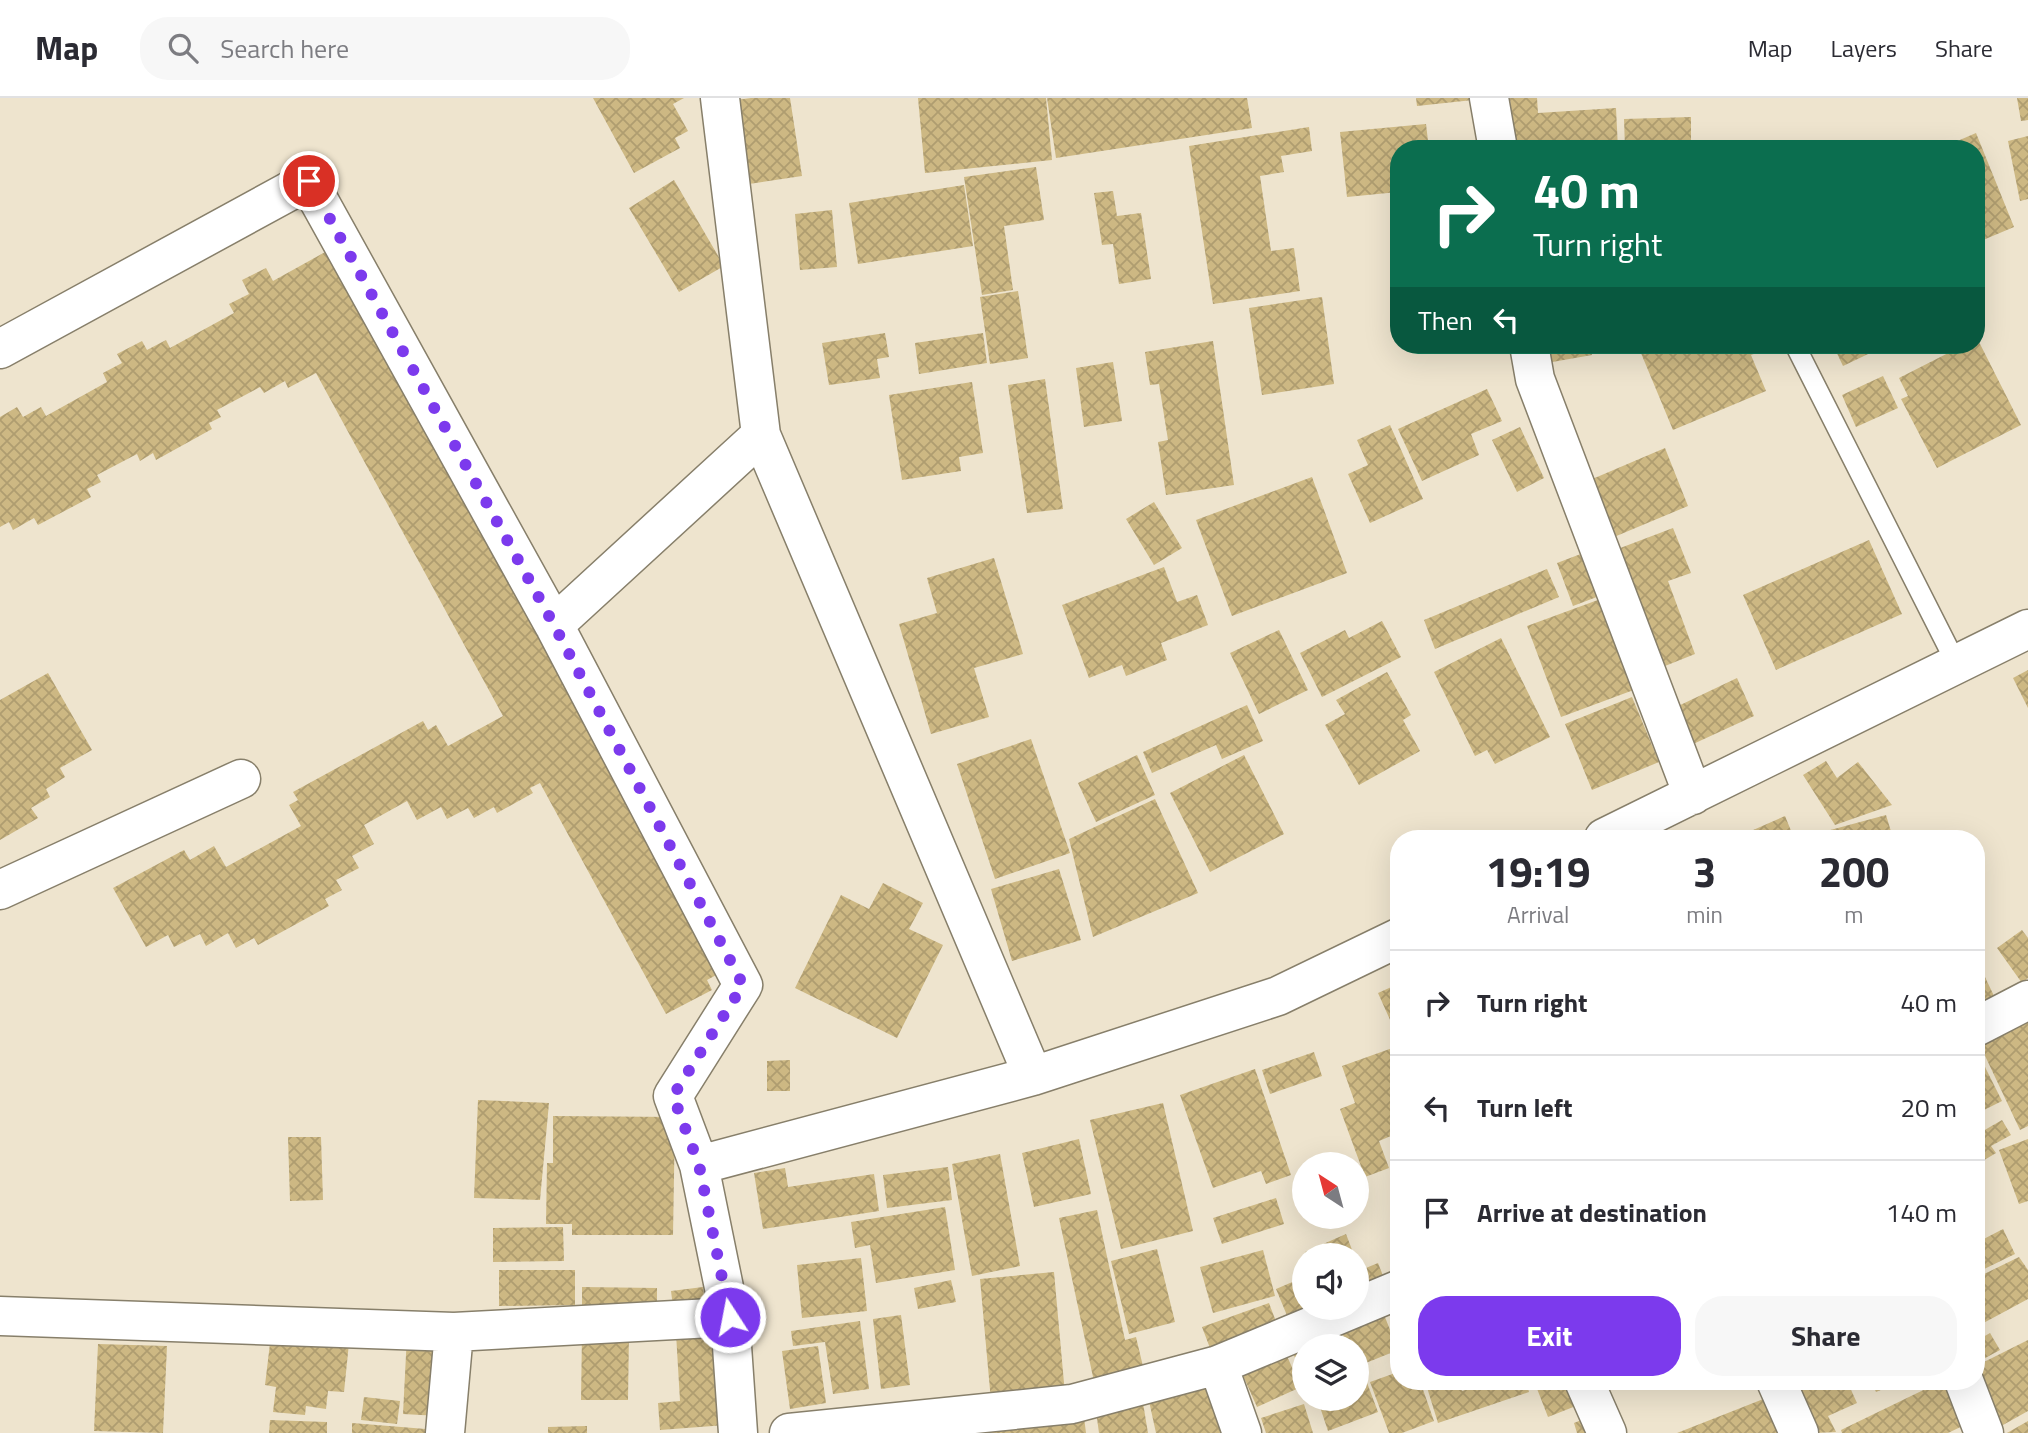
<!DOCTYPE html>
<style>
:root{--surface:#fff;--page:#f7f7f7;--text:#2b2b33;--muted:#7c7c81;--line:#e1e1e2;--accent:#7c3aed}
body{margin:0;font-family:"Titillium Web",sans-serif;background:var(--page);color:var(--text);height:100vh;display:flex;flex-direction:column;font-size:26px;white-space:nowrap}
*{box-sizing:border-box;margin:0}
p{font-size:23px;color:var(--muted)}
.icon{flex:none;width:38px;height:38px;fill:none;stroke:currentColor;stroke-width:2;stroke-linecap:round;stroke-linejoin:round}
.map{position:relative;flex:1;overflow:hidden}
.side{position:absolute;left:1390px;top:732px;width:595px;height:560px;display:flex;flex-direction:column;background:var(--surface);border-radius:28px;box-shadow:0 7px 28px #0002}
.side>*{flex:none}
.hud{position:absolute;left:1390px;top:42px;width:595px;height:214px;border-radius:28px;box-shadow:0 7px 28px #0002;background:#0b6e4f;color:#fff;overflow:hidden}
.needle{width:46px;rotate:324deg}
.buttons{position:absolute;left:1292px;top:1054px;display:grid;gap:14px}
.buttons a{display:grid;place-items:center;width:77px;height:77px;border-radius:50%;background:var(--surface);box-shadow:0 7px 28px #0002;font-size:35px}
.pin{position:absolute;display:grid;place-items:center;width:60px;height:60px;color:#fff;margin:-30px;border:4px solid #fff;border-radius:50%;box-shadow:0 2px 7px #0007}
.me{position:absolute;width:77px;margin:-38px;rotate:349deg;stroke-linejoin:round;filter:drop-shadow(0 0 5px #0008)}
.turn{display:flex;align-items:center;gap:24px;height:147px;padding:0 28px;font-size:32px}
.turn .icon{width:91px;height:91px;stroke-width:2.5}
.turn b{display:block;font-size:49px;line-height:60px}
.then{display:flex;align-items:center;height:66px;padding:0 28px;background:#0003;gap:14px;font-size:26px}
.eta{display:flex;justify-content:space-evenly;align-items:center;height:119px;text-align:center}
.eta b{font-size:42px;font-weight:700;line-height:49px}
.primary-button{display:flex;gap:14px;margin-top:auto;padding:14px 28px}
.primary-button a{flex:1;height:80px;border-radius:28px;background:var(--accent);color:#fff;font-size:28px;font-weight:700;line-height:80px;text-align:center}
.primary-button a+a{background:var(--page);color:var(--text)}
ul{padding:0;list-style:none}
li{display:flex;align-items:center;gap:21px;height:105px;padding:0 28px;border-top:2px solid var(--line)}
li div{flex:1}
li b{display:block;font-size:26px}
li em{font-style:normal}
header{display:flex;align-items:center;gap:42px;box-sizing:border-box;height:98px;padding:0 35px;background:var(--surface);border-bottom:2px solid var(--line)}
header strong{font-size:33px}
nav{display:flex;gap:38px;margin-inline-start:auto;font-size:24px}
.search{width:490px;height:63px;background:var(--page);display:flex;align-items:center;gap:18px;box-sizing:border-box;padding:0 24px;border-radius:28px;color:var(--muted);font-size:26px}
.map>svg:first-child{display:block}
</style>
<header>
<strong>Map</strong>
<div class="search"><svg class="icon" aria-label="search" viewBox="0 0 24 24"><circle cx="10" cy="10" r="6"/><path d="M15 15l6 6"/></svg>Search here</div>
<nav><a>Map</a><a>Layers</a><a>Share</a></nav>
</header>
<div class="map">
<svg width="2028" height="1335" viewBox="0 0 2028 1335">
<defs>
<pattern id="building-cross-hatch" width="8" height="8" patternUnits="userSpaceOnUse" patternTransform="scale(1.75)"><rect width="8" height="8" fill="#cdb883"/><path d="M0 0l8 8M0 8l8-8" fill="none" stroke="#af9d70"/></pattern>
</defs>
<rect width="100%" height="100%" fill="#eee4ce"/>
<path fill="url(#building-cross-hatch)" d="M593 0H684L673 6 688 33 675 40 680 50 634 75Z
M751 0H790L802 78 749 86 737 2Z
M918 0H1046L1052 62 925 75Z
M1047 0H1247L1252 30 1056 60Z
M1416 0H1473V2L1417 8Z
M1510 0H1537L1538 15 1616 10 1618 51H1513Z
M2017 0H2028V22L2021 23Z
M1691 19V51H1625L1624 21Z
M1426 26 1429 51H1398V94L1347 99 1340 34Z
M1309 29 1312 53 1281 58 1284 74 1260 78 1271 153 1294 150 1300 193 1213 206 1189 48Z
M1976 35 2014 129 1976 145V51H1939Z
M2028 38V101L2020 103 2008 43Z
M1036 69 1044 122 1004 128 1013 192 982 197 964 79Z
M674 82 724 168 679 194 629 110Z
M964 87 973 148 858 166 849 105Z
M1113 93 1117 118 1141 115 1151 181 1119 186 1113 146 1102 147 1094 95Z
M832 112 837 169 800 172 795 116Z
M336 148 720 875 707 882 712 892 666 916 540 685 530 690 533 695 497 715 494 709 474 720 468 710 447 721 441 709 417 722 407 703 364 727 374 746 352 758 359 770 336 782 342 792 325 801 329 808 258 847 254 840 236 850 228 835 206 848 200 836 174 849 168 837 146 849 113 790 184 752 190 762 214 748 226 769 301 728 289 707 298 702 293 694 423 623 428 632 436 627 448 648 503 618 316 275 288 290 285 283 264 295 260 289 217 312 221 319 209 325 212 331 156 362 153 355 140 363 137 356 97 377 101 384 87 391 91 399 38 427 34 420 13 432 9 424 0 429V319L17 309 23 319 41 309 46 318 107 284 103 275 122 265 117 256 142 243 147 252 166 242 170 250 234 215 229 206 249 196 242 182 266 170 273 183Z
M1018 193 1028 260 990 266 980 199Z
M1322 199 1334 286 1262 297 1249 210Z
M885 235 889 259 877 261 880 280 829 287 822 245Z
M983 235 987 265 919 276 915 245Z
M1976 238 2021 327 1937 370 1901 301 1908 298 1899 280 1964 247H1976Z
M1213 243 1234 387 1166 397 1158 344 1168 342 1159 286 1150 287 1145 254Z
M1537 247H1590L1592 257 1541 266Z
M1640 247H1756L1759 254 1751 257 1766 293 1673 332 1638 248Z
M1833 247H1887L1843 268Z
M1113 264 1122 323 1084 329 1076 270Z
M1883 278 1898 310 1856 329 1842 297Z
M1045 281 1063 411 1027 415 1008 287Z
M972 284 983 355 959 359 961 373 902 382 889 297Z
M1487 291 1502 323 1471 336 1479 357 1422 383 1398 331Z
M1390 327 1423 401 1370 425 1348 376 1368 367 1357 342Z
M1520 329 1544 380 1517 394 1492 342Z
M1665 350 1688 408 1614 439 1590 382Z
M1312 379 1347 475 1232 518 1196 422Z
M1154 404 1182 450 1154 467 1126 421Z
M1673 430 1691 475 1668 483 1695 556 1660 570 1615 452Z
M1869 442 1902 516 1776 572 1743 497Z
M1586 454 1602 497 1573 508 1557 465Z
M994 460 1023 556 974 570 989 619 931 636 899 526 937 515 927 480Z
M1164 469 1177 504 1197 497 1208 527 1161 545 1167 562 1126 578 1122 567 1089 580 1062 507Z
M1547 471 1559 499 1435 551 1424 522Z
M1606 499 1639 590 1561 619 1527 528Z
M1382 523 1401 559 1322 599 1300 555 1345 532 1349 540Z
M1279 532 1308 592 1259 616 1230 555Z
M1501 540 1550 639 1495 666 1487 652 1475 658 1434 574Z
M2028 572V610L2013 580Z
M1387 574 1411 617 1403 622 1420 653 1359 687 1325 627 1345 616 1336 602Z
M48 575 92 652 60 670 65 679 46 691 50 699 31 710 38 720 0 742V602Z
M1737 580 1754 618 1691 647 1674 610Z
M1632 599 1659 664 1592 692 1565 626Z
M1247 607 1263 643 1222 661 1216 647 1152 675 1143 654Z
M1031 641 1070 755 995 781 957 666Z
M1137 657 1155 697 1096 724 1078 685Z
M1244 657 1284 736 1210 774 1170 695Z
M1826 663 1837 680 1858 664 1892 707 1835 727 1803 677Z
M1155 701 1198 795 1093 839 1069 741Z
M1886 717 1893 740H1825L1823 734Z
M1785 718 1794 740H1735Z
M1059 771 1081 842 1012 863 991 791Z
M883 785 923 805 909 831 943 847 897 940 795 890 841 797 869 811Z
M2022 832 2028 840V880L2022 885 1997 850Z
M1976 860 1994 898 1976 907Z
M1398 886V921L1391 924 1378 895Z
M2028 923V1028L2020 1032 1979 945Z
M1398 948V1035L1379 1043 1389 1070 1365 1079 1340 1011 1355 1005 1342 968Z
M1976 951 2002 1003 1976 1016Z
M1314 954 1322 978 1270 996 1262 972Z
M790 962V993H767V963Z
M1255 971 1291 1077 1266 1086 1261 1073 1213 1090 1180 997Z
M478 1002 549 1005 540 1102 474 1100Z
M1163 1005 1193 1133 1121 1151 1090 1022Z
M553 1018 675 1019 673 1137H572V1126H546L547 1065H553Z
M2002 1022 2011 1037 1991 1048 1996 1055 1976 1067V1037Z
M288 1039H321L323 1102 290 1103Z
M1079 1041 1091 1096 1034 1109 1022 1055Z
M2028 1041V1103L2019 1106 1999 1052Z
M1000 1056 1020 1168 972 1178 952 1066Z
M948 1069 952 1102 887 1110 883 1077Z
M785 1070 788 1089 874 1076 879 1113 763 1131 754 1075Z
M1276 1100 1284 1126 1222 1146 1213 1120Z
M945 1109 955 1172 876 1185 870 1147 855 1150 851 1124Z
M1097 1112 1125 1242 1136 1239 1146 1281 1096 1293 1059 1120Z
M563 1129 564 1163 493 1164V1130Z
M2003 1131 2015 1156 1976 1175V1145Z
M1346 1136 1354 1157H1306L1305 1154Z
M1157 1151 1175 1224 1129 1236 1111 1163Z
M1263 1152 1275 1198 1213 1215 1200 1169Z
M2019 1159 2028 1172V1201L1976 1229V1180Z
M861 1160 867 1213 802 1220 797 1167Z
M1356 1162 1361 1172 1378 1165 1387 1188 1356 1200Z
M499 1172H575V1207L499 1208Z
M1054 1174 1065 1296 991 1303 980 1181Z
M1304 1179V1209H1334L1291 1227 1276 1191Z
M951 1182 956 1204 918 1211 914 1190Z
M582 1189 657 1190V1213L582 1212Z
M703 1189 706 1213 674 1217 671 1193Z
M1379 1204 1398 1252 1356 1269V1248H1347L1337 1220Z
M1269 1205 1280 1234 1213 1258 1202 1229Z
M901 1217 910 1287 881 1291 873 1221Z
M860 1223 869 1291 833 1296 825 1244 793 1248 791 1233Z
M1315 1230 1322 1248H1304V1268L1299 1270 1288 1242Z
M720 1232 726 1327 660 1332 658 1305 680 1303 676 1235Z
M582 1235H629L628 1302H581Z
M1990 1235 2000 1252 1976 1265V1243Z
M271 1237 349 1245 344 1294 328 1293 326 1311 306 1308 305 1317 273 1314 276 1289 265 1287Z
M407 1237 442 1238 439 1318 403 1316Z
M2028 1242V1313L1994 1332 1976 1283V1268Z
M1281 1245 1301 1289 1257 1309 1237 1264Z
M98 1246 167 1248 163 1335 94 1333Z
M818 1248 826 1305 790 1311 782 1253Z
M1398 1274V1283H1420L1434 1323 1402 1335H1389L1370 1284Z
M1366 1282 1378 1314 1328 1333 1317 1300H1356V1286Z
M1425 1283H1459L1462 1293 1493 1283H1526L1529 1294 1438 1325Z
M1534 1283H1578L1586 1304 1548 1319Z
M1789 1283H1847L1857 1305 1828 1318 1836 1334 1813 1335Z
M1871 1283H1902L1876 1294Z
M1942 1283H1956L1975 1322 1948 1335H1842L1841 1332Z
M1219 1287 1231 1335H1156L1149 1303Z
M1771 1298 1784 1332 1776 1335H1677Z
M364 1299 400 1303 397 1326 361 1322Z
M1143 1305 1148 1335H1099L1096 1313Z
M1304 1306 1313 1335H1266L1261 1320Z
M1083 1311 1086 1335H946Z
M1591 1318 1598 1335H1577L1574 1325Z
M270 1322 327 1324V1335H269Z
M2028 1323V1335H2007Z
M352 1325 438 1332V1335H352Z
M587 1328V1335H548V1329Z"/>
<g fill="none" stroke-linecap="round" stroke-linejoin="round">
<defs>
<path id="lane" d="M1795 247 1957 567"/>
<path id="street" d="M1489 0 1498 51
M1529 247 1535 281 1693 697
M0 251 308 83 554 527 743 887 673 998 699 1067 730 1219 738 1335
M761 337 1033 978
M554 527 761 337 720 0
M1604 740 2028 531
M0 792 241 681
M1976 929 2028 902
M699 1067 1033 978 1278 898 1398 840
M0 1218 454 1234 730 1219
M1218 1267 1242 1335
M1584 1283 1607 1335
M1776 1283 1799 1335
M1964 1283 1984 1335
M445 1335 454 1234
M789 1335 1072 1306 1218 1267 1398 1192"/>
</defs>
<use href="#lane" stroke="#877f6a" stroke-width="22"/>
<use href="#street" stroke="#877f6a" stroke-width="41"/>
<use href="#lane" stroke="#fff" stroke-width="19"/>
<use href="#street" stroke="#fff" stroke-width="38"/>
</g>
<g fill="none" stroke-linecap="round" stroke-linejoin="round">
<path stroke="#7c3aed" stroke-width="12" stroke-dasharray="0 21.6" d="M309 83 554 527 743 887 673 998 699 1067 730 1219"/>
</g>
</svg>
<div class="buttons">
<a><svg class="needle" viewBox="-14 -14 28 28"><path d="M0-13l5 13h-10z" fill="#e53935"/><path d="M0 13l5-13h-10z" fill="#7c7c81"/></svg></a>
<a><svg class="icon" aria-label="sound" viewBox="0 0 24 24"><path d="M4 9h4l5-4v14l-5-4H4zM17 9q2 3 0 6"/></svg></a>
<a><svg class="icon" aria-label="layers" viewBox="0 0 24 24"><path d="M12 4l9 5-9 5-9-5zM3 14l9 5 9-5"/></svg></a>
</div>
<div class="pin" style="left:309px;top:83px;background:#d93025"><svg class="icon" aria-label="arrive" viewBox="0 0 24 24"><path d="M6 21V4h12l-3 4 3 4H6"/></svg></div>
<svg class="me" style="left:730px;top:1219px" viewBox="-20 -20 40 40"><circle r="17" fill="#7c3aed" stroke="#fff" stroke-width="3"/><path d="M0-11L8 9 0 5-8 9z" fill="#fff"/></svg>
<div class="hud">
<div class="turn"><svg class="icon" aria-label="right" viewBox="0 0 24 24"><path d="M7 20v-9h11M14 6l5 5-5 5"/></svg><div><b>40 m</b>Turn right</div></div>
<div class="then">Then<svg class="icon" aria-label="left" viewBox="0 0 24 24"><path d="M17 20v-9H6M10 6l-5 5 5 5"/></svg></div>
</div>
<section class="side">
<div class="eta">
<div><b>19:19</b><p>Arrival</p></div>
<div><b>3</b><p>min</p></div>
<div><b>200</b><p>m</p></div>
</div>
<ul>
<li><svg class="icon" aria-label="right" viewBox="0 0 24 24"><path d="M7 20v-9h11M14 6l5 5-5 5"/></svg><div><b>Turn right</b></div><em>40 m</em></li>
<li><svg class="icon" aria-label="left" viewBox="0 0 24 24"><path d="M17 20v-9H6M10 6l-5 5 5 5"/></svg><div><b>Turn left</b></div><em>20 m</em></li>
<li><svg class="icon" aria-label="arrive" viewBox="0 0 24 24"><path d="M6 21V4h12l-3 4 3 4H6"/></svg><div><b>Arrive at destination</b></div><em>140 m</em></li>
</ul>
<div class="primary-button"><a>Exit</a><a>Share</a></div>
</section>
</div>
